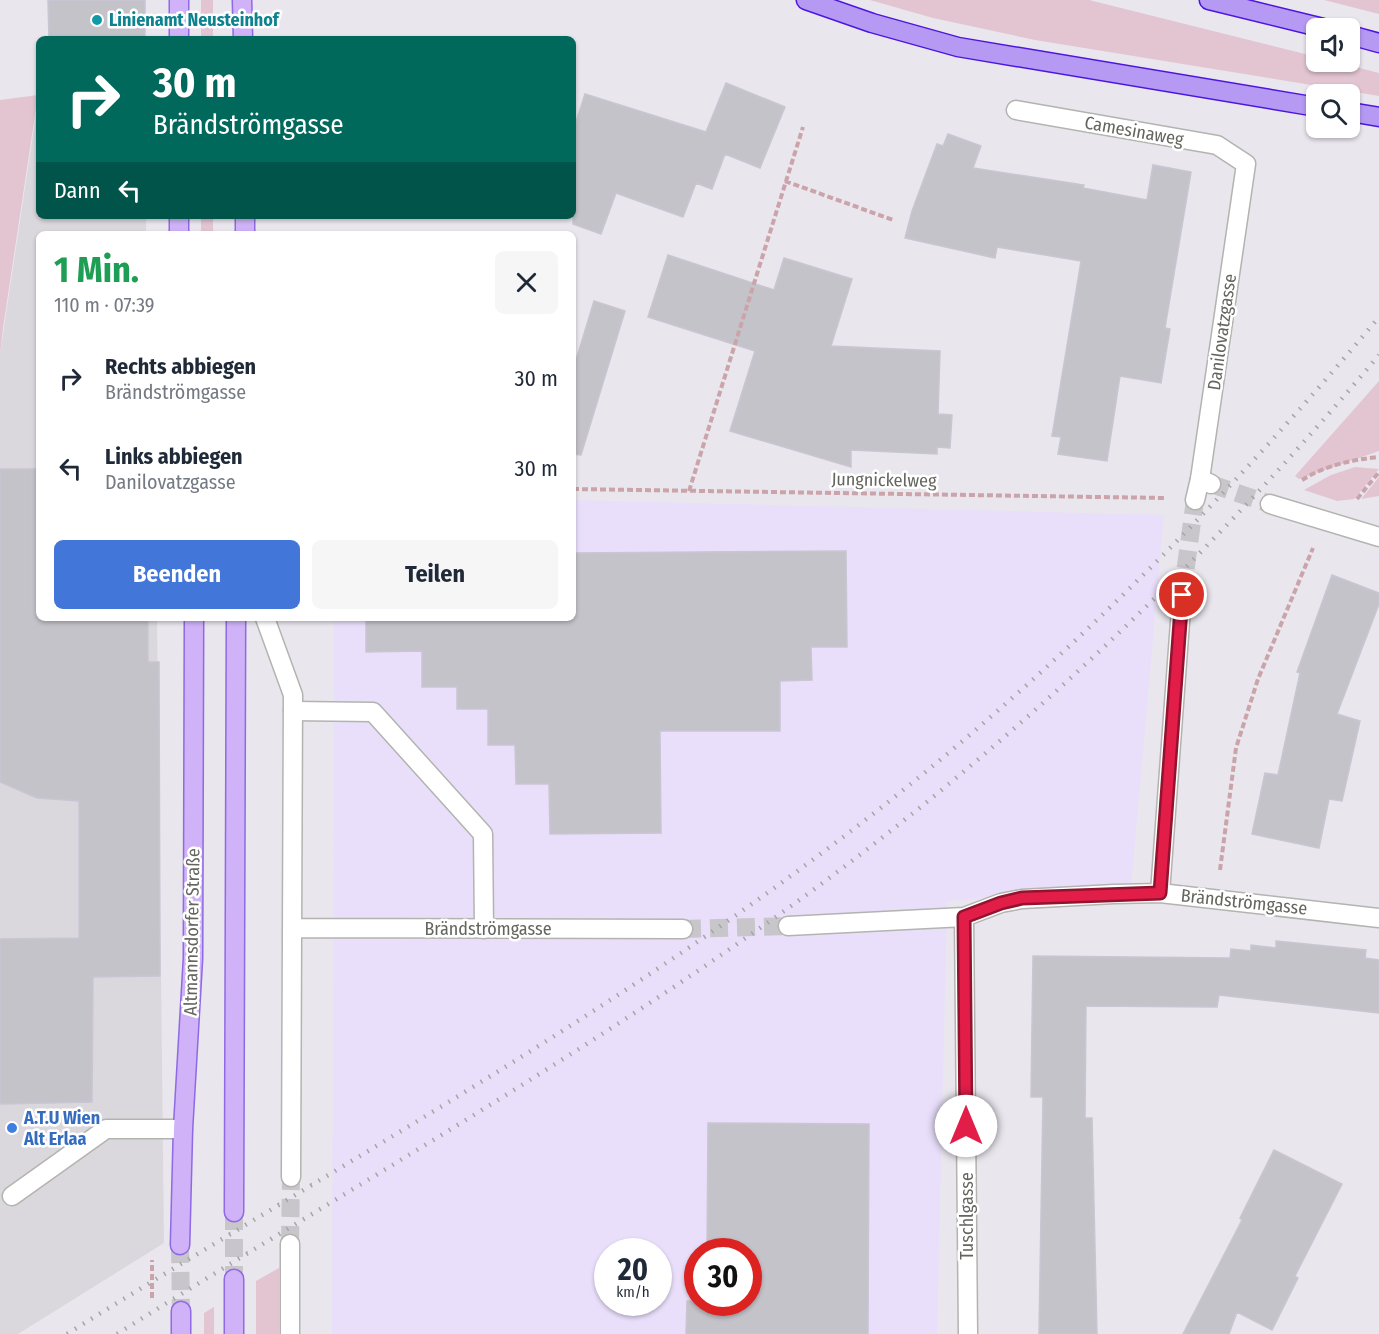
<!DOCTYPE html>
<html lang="de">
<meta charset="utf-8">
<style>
:root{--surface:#fff;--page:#f6f6f7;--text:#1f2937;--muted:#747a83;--accent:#4276d9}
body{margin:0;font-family:"Fira Sans Condensed",sans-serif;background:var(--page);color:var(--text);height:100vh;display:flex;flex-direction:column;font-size:22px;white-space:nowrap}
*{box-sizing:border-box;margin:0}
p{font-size:20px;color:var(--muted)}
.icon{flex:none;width:33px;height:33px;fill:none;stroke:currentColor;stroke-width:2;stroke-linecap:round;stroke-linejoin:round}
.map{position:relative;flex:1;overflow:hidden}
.panel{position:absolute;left:36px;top:231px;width:540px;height:390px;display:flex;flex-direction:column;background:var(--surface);border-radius:9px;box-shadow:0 2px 4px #0004}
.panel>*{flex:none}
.banner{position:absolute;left:36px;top:36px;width:540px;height:183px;border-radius:9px;box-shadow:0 2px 4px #0004;background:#00695c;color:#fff;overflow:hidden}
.tools{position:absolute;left:1306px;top:18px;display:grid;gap:12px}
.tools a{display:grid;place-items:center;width:54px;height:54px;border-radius:9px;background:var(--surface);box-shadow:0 2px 4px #0004;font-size:30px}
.speed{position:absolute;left:594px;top:1238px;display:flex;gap:12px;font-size:30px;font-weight:700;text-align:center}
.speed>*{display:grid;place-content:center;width:78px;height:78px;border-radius:50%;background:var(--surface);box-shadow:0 2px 4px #0004;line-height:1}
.speed small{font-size:15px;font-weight:400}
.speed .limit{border:9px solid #d22;background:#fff;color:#111}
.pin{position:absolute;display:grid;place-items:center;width:51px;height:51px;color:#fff;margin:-26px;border:3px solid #fff;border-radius:50%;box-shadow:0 2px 6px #0007}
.me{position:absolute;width:66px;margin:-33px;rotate:0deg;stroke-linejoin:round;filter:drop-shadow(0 0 4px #0008)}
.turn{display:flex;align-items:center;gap:21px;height:126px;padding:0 18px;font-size:27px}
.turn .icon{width:78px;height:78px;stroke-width:2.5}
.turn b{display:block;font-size:42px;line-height:51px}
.then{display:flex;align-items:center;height:57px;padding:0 18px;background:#0003;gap:12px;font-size:22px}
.round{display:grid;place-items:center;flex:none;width:63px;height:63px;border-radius:9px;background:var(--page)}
.headline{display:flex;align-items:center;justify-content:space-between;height:102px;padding:0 18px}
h1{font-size:36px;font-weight:700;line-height:45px;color:#1e9e55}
.button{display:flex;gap:12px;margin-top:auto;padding:12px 18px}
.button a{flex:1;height:69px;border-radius:9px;background:var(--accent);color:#fff;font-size:24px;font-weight:700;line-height:69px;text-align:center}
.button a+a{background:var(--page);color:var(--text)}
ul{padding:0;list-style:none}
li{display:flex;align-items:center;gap:18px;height:90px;padding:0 18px}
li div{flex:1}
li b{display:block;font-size:22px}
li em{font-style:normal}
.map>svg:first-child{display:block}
</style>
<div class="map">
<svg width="1379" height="1334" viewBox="0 0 1379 1334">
<rect width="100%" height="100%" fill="#e9e6ee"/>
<path fill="#e9dffb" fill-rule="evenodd" d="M573 500 1164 515 1131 886 947 901 937 1334H332L334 618H573ZM608 1251H658V1302H608ZM698 1251H748V1302H698Z"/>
<path fill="#dad8dd" d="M39 95V216H146V234H39V618H157L164 1243 18 1334H0V354Z"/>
<path fill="#e3c5d2" d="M201 0H213V39H201Z
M870 0H1089L1317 57V62H1336L1379 73V96L1035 40 933 18Z
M1324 0H1379V14Z
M38 95 3 328 0 354V100Z
M201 216H213V234H201Z
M1379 381V451L1299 479 1295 476Z
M1355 467 1379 469 1354 499 1337 501 1304 490 1331 475Z
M1379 477V496L1361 499Z
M279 1268V1334H256V1281Z
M214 1307V1334H204V1313Z"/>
<path fill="#c5c3ca" stroke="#c9c5d3" stroke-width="1.5" d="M48 0H145V39H49Z
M726 83 785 107 760 168 725 154 712 189 696 183 683 217 616 193 601 234 573 224V131L585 94 706 132Z
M948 134 981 146 973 168 1084 185 1083 188 1147 200 1153 165 1191 172 1165 328 1170 329 1161 383 1120 376 1107 461 1058 454 1061 437 1052 436 1081 261 997 247 995 258 905 238 912 211 937 144 943 146Z
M668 255 774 290 784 258 852 279 831 346 940 351 938 414 952 415 950 448 937 447V454L851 450V467L730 431 755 351 648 317Z
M594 301 625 311 581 455 573 454V370Z
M0 469H39V618H148V662H159L160 976 93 977 92 1102 0 1104V939L79 938V801L37 798 0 782Z
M846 551 847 647H811L812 680 780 681V731H660L661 833 550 834 549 784H516L515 745H488V709H457V687H422V651L366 652V618H573V553Z
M1332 575 1379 593V604L1337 714 1360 721 1342 801 1329 799 1319 848 1252 834 1265 773 1278 775 1300 673 1297 672Z
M1276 941 1366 950 1365 958 1379 960V1013L1219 995 1217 1007 1086 1006 1085 1118H1092L1097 1334H1039L1043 1097H1031L1033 956 1230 958 1231 949 1251 951V945L1276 948Z
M708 1123 869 1124 868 1334H686L687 1301 748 1302V1251H707Z
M1274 1150 1342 1184 1295 1276 1298 1278 1272 1330 1237 1312 1229 1334H1183L1242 1220 1240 1218Z"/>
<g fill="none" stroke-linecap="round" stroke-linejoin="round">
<path stroke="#c8c6ca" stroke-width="18" stroke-dasharray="18 9" stroke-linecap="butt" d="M1211 484 1270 504
M1182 595 1195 500
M683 929 788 926
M290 1244 291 1177"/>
<path stroke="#c8c6ca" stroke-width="18" stroke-dasharray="18 9" stroke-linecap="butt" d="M234 1212V1279
M180 1245 181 1311"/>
<defs>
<path id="lane" d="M1016 110 1217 145 1246 164 1200 479
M293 711 373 712 483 834 484 929
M12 1196 106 1129H183"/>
<path id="street" d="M1195 500 1200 479 1211 484
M1270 504 1379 537
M265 618 293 695 291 1177
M1160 893 1182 595
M964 917 968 1334
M788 926 964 917 1001 903 1022 899 1114 894 1160 893 1379 918
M292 928 683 929
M290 1244V1334"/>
<path id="primary" d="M242 0 243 39
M179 39V0
M179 216V234
M245 216V234
M234 1212 236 618
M180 1245 183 1129 193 958 194 618
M181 1311V1334
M234 1334V1279"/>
<path id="highway" d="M806 0 872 23 958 47 1317 107
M1209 0 1323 28
M1350 35 1379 43
M1350 112 1379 117"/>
</defs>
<use href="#lane" stroke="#b3b4af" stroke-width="21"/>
<use href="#street" stroke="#b3b4af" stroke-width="21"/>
<use href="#primary" stroke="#8e6ae4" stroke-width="21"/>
<use href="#highway" stroke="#4b16df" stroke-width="21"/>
<path stroke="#cba4aa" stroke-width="4" stroke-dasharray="6 3" stroke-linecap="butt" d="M785 181 893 220
M1302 480C1326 465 1351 460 1379 457
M573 489 1166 498
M689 491 803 127
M1357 499 1379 472
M1220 870 1236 748 1258 679 1313 548
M152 1298V1260"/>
<use href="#lane" stroke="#fff" stroke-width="18"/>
<use href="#street" stroke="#fff" stroke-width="18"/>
<use href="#primary" stroke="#cfb2f7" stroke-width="18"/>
<use href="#highway" stroke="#b699f3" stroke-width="18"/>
<path stroke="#a5a6a3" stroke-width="4.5" stroke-dasharray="1.5 8" stroke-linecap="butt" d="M67 1334C330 1170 604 1020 851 831 1047 681 1221 506 1379 317
M117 1334C345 1191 580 1058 798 901 1014 744 1208 559 1379 355"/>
</g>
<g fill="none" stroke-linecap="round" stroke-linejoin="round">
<defs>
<path id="route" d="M966 1126 964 917 1001 903 1022 898 1160 893 1182 595"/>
</defs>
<use href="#route" stroke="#92132f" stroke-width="15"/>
<use href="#route" stroke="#e11d48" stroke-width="10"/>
</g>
<circle fill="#0f9aa8" stroke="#fff" stroke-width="2" cx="97" cy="20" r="6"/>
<circle fill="#3f7fe0" stroke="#fff" stroke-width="2" cx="12" cy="1128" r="6"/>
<g text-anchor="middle" stroke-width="5" stroke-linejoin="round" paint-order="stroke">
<g font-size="18" font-weight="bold" fill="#0d838f" stroke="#fff" text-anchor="start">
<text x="109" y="26">Linienamt Neusteinhof</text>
</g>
<g font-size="18" fill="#64655e" stroke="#fff">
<text transform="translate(1134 131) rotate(10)" y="6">Camesinaweg</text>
<text transform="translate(1222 332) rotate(-82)" y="6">Danilovatzgasse</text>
<text transform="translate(884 480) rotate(1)" y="6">Jungnickelweg</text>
<text transform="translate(1244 902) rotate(6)" y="6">Brändströmgasse</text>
<text x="488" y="935">Brändströmgasse</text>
<text transform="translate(192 932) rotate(-89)" y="6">Altmannsdorfer Straße</text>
<text transform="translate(967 1216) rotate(-90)" y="6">Tuschlgasse</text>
</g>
<g font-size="18" font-weight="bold" fill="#366cbe" stroke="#fff" text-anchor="start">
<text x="24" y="1124">A.T.U Wien<tspan x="24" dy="21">Alt Erlaa</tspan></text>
</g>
</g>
</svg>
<div class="tools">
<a><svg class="icon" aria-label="sound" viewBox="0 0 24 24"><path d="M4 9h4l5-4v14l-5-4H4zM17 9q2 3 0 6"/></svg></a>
<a><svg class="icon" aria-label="search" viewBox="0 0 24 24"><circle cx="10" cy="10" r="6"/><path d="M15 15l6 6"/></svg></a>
</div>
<div class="speed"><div>20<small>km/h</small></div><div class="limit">30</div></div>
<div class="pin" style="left:1182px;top:595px;background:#d93025"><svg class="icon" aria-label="arrive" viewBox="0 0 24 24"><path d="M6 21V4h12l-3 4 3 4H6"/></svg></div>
<svg class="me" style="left:966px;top:1126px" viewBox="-20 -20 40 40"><circle r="19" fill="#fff"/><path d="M0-13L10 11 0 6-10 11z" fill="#e11d48"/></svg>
<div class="banner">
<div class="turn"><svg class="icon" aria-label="right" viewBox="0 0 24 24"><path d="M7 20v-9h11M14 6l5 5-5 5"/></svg><div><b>30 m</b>Brändströmgasse</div></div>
<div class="then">Dann<svg class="icon" aria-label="left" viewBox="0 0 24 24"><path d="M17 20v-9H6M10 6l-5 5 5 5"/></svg></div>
</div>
<section class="panel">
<div class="headline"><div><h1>1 Min.</h1><p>110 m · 07:39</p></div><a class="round"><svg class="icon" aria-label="close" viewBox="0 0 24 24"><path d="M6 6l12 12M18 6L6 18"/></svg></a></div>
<ul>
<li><svg class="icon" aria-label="right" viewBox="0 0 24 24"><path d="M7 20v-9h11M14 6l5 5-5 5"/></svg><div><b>Rechts abbiegen</b><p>Brändströmgasse</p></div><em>30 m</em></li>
<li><svg class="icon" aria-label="left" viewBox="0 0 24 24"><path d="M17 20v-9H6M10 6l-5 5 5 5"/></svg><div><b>Links abbiegen</b><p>Danilovatzgasse</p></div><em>30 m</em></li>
</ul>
<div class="button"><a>Beenden</a><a>Teilen</a></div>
</section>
</div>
